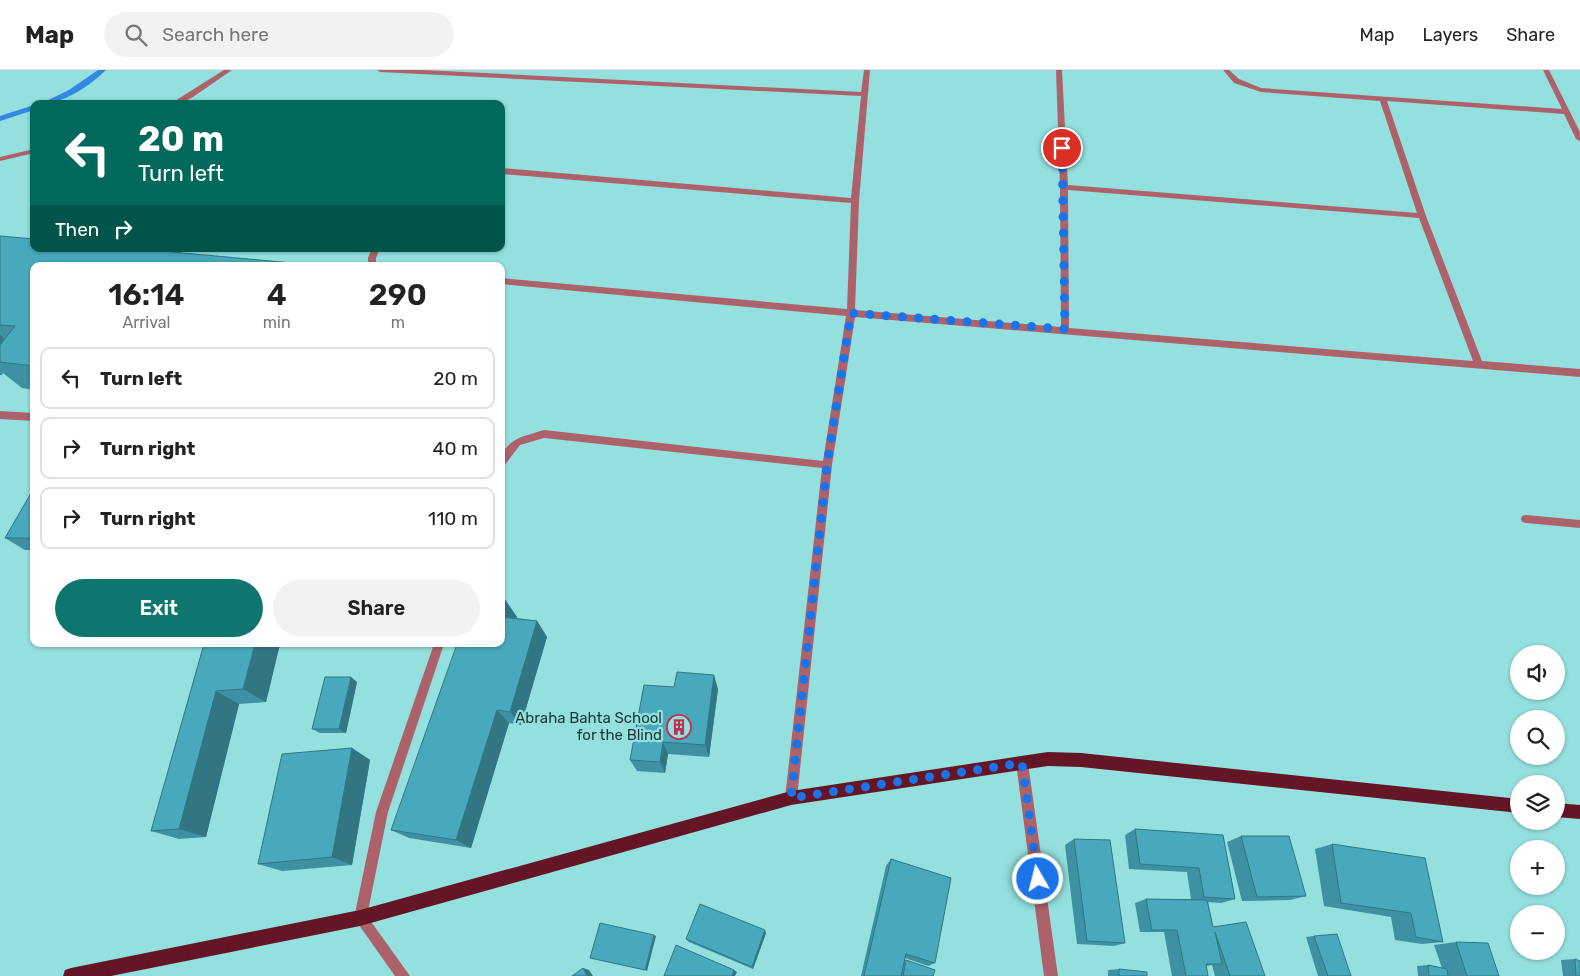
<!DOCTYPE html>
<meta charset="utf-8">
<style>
:root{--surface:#fff;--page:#f2f2f2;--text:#222;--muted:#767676;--line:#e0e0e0;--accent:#0f766e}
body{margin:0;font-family:Rubik,sans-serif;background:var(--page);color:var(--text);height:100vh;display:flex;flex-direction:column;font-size:19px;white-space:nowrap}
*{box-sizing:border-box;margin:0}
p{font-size:16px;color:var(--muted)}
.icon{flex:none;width:28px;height:28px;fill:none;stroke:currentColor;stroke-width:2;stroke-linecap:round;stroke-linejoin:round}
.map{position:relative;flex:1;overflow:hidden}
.details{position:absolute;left:30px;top:192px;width:475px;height:385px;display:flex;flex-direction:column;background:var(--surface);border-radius:10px;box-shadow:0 1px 4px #0004}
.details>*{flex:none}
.top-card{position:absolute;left:30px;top:30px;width:475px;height:152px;border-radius:10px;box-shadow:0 1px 4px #0004;background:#00695c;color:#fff;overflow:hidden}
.buttons{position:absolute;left:1510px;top:575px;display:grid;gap:10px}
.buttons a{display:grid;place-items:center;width:55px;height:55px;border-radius:50%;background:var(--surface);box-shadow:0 1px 4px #0004;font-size:25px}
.pin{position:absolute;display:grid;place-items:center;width:42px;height:42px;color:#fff;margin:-21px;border:2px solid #fff;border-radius:50%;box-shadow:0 1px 5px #0007}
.me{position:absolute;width:55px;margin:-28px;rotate:352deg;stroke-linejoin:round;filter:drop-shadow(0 0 4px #0008)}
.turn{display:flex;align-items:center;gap:18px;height:105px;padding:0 25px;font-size:22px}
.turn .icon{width:65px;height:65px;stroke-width:2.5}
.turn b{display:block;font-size:35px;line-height:42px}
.then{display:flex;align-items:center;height:48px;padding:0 25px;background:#0003;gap:10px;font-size:19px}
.eta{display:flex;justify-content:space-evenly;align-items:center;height:85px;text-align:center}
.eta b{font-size:30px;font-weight:600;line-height:35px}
.cta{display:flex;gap:10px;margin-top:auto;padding:10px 25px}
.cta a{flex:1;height:58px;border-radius:30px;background:var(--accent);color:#fff;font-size:20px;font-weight:600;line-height:58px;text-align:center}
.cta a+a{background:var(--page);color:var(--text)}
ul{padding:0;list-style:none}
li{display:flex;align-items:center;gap:15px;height:62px;margin:0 10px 8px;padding:0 15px;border:2px solid var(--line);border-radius:10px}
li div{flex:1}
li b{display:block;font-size:19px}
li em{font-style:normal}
header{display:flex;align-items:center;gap:30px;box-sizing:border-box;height:70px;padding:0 25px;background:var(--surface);border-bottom:1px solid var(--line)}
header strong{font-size:24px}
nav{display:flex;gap:28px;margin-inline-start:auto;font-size:18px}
.search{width:350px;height:45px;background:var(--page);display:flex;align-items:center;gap:12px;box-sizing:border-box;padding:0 18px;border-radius:28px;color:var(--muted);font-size:19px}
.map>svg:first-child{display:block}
</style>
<header>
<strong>Map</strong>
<div class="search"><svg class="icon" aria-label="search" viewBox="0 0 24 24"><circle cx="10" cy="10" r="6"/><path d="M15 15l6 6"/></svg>Search here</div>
<nav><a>Map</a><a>Layers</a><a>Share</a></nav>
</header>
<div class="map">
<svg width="1580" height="906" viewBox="0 0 1580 906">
<rect width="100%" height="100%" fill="#93e0de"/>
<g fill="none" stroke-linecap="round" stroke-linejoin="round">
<path fill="#3588e1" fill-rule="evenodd" d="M98 0H106C90 16 63 34 40 34L69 20Z
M34 35V40L0 51V46Z"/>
<path fill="#ad626b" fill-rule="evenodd" d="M0 341 34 343V351L0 349Z"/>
<path fill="#ad626b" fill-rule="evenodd" d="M224 0H232L193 27 179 34H170Z
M377 0H423L861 22 864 0H870L859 131 855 240 1061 257 1060 117 1056 0H1062L1068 115 1417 143 1380 31 1261 22 1234 13 1223 0H1229L1239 9 1261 18 1562 39 1543 0H1549L1580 62V71L1576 69 1564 44 1387 31 1426 146 1482 291 1580 299V307L855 247 832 395 797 728 795 732 791 734 787 732 785 728 822 398 544 368 520 375 504 396 501 397C501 369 522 367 544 360L823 391 846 246 501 214V208L847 239 851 133 501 104V98L851 128 861 26 380 2ZM1068 120 1419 148 1473 291 1069 258Z
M34 79V83L0 91V87Z
M372 179H380L376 188V196H368V188Z
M1526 445 1580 450V458L1526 453 1522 452 1521 449 1522 446Z
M434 574H444L388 742 367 846 410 906H395L354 848 376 742Z
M1022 687 1026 689 1028 693 1058 906H1044L1016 693 1018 689Z"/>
<path fill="#641627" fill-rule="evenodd" d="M1048 682 1081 683 1519 729V743L1081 697 1048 696 791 735 360 856 111 906H63L65 900 71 898 360 840 791 721Z
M1556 733 1580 735V749L1556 747Z"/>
</g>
<path fill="#3e91a2" d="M0 166 34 196V320L22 318 3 303 2 305H0Z
M34 418V480H25L5 468Z
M506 531 517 547 516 548 537 551 547 567 521 655 509 653 471 778 409 768 391 760Z
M204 574H280L266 632 239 634 206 767 179 769 151 761Z
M338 574H364L339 575Z
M357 612 346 663H320L312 659Z
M674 617 718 619 709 687 668 684 665 703 637 701 630 690Z
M352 678 370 690 352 795 282 801 258 794Z
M1135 759 1223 765 1235 829 1221 833 1208 832 1213 857 1265 906H1215L1212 895 1206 896 1208 906H1172L1164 862H1140L1135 833 1146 829H1191L1187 802 1129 799 1125 765Z
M1241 766 1306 826 1290 830 1242 831 1227 772Z
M1074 769 1125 873 1114 876 1077 874 1065 775Z
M1332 774 1443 872 1422 874 1395 870 1391 847 1324 836 1315 779Z
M891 789 935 893 928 896 905 888 904 892 906 890 933 906H861L886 796Z
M766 863 753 899 689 872 686 869Z
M1314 866 1351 906H1318L1306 867Z
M1456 872 1499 906H1418L1417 896 1428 895 1442 898 1434 875Z
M1575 889 1580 906H1563L1561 890Z
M1119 899 1147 906H1108V900Z"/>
<path fill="#327684" d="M0 265 19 282 0 292Z
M506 531 517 547 512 562 501 548V543Z
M537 551 547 567 521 655 510 642Z
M255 574H280L266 632 243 619Z
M714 605 718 619 709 687 705 675Z
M351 607 357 612 346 663 339 659Z
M216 621 239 634 206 767 179 759Z
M497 640 509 653 471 778 456 770Z
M663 672 668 684 665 703 660 692Z
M352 678 370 690 352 795 332 787Z
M765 860 766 863 753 899 752 897Z
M654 865 656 866 647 901 645 900Z
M583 898 589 900 593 906H587Z
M734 900 737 902 735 906H732Z"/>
<path fill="#48a9bc" stroke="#327684" d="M0 166 34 169V179H140L292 193 290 196H34V296L0 292V275L15 256 0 255Z
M34 418V468H5Z
M501 530 506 531 501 543Z
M501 547 537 551 510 642 497 640 456 770 391 760 457 574H501Z
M204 574H255L243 619 216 621 179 759 151 761Z
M677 602 714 605 705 675 663 672 660 692 630 690 644 615 674 617Z
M325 607H351L339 659H312Z
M352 678 332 787 258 794 282 684Z
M1135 759 1223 765 1235 829 1204 827 1199 798 1140 794Z
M1241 766H1289L1306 826 1257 827Z
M1074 769 1110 770 1125 873 1087 871Z
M1332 774 1425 788 1443 872 1416 867 1411 843 1341 833Z
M891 789 951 808 935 893 906 884 901 906H864Z
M1146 829 1207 830 1213 857 1246 852 1265 906H1230L1215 862 1222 894H1206L1208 906H1186L1177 860H1152Z
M700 834 765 860 752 897 686 869Z
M600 853 654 865 645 900 590 888Z
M1337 864 1351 906H1328L1314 866Z
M1456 872 1488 873 1499 906H1467Z
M676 875 734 900 732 906H664Z
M1575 889 1580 891V906H1576Z
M906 890 935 900 933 906H903Z
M1428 895 1447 899 1448 906H1429Z
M583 898 587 906H572Z
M1119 899 1147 902V906H1119Z"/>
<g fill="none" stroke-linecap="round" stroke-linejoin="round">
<path stroke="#1a73e8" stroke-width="9" stroke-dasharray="0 16.2" d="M1038 809 1022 693 791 728 827 395 851 243 1065 259 1062 78"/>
</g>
<defs>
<symbol id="building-ring" viewBox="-11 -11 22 22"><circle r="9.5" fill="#93e0de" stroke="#c03050" stroke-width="1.5"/><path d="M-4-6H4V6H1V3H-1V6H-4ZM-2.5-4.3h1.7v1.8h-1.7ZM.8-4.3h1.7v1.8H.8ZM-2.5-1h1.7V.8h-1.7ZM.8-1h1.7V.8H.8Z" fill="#c03050"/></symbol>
</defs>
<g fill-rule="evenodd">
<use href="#building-ring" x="665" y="643" width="28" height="28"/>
</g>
<g text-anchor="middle" stroke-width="4.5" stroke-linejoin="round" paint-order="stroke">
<g font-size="15" fill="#173837" stroke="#93e0de" text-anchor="end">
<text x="662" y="653">Abraha Bahta School<tspan x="662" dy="17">for the Blind</tspan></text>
</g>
</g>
</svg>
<div class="buttons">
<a><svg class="icon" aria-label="sound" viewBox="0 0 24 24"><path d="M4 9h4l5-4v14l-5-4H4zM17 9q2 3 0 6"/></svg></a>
<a><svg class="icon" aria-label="search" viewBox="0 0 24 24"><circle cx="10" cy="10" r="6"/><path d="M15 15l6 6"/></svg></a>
<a><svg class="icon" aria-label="layers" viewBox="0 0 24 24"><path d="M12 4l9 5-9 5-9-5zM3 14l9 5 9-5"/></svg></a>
<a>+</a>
<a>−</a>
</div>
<div class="pin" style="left:1062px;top:78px;background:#d93025"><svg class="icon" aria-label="arrive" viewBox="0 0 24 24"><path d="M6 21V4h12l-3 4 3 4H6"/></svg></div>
<svg class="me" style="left:1038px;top:809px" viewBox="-20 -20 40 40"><circle r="17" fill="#1a73e8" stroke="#fff" stroke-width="3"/><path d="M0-11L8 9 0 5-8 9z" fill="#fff"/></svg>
<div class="top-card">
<div class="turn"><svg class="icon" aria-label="left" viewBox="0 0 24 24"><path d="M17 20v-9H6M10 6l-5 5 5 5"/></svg><div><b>20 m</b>Turn left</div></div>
<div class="then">Then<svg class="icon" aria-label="right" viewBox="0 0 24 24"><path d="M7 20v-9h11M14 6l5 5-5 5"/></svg></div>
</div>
<section class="details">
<div class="eta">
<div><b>16:14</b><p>Arrival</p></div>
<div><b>4</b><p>min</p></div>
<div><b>290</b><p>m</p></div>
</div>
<ul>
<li><svg class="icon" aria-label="left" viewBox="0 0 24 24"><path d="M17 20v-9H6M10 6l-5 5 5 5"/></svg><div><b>Turn left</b></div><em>20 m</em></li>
<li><svg class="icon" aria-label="right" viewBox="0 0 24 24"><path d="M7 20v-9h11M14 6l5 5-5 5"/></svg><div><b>Turn right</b></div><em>40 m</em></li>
<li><svg class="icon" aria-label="right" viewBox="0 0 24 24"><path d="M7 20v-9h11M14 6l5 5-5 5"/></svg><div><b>Turn right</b></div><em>110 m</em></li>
</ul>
<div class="cta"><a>Exit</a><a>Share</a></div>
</section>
</div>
